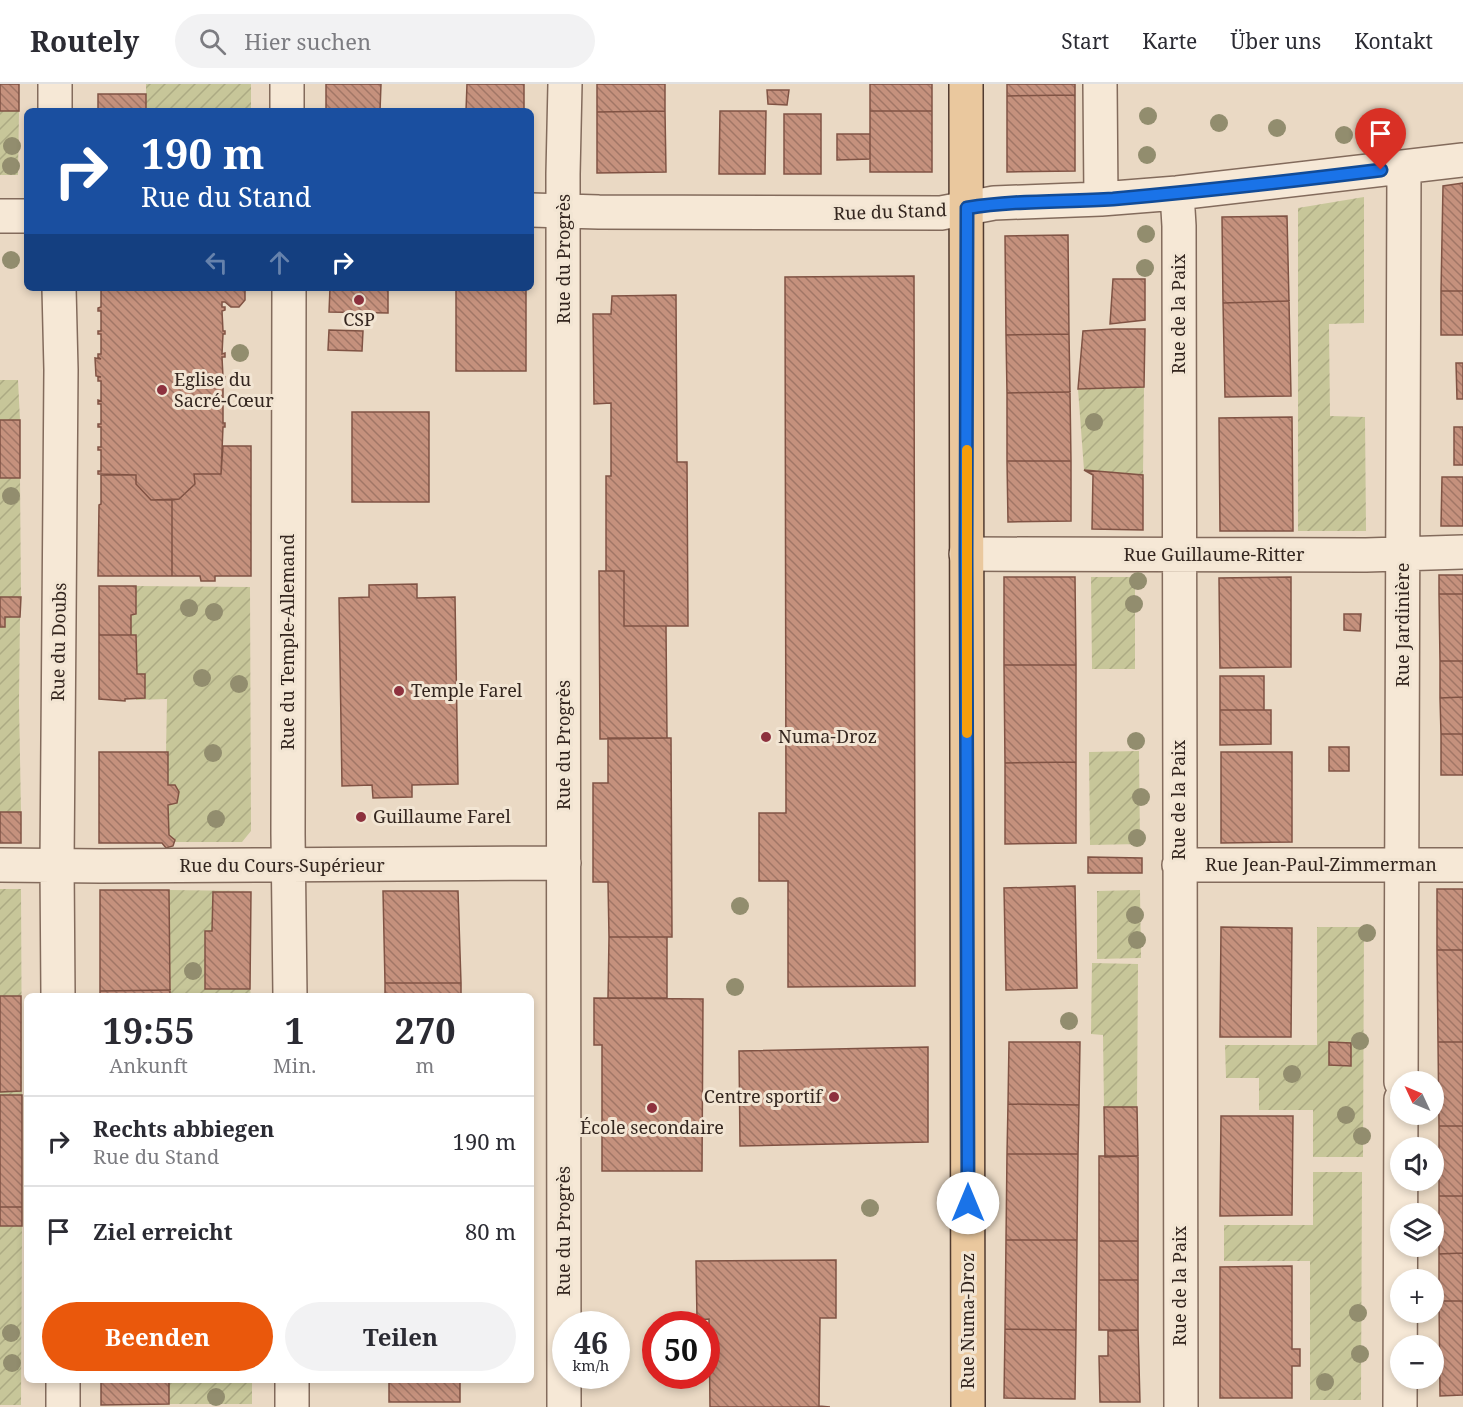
<!DOCTYPE html>
<html lang="de">
<meta charset="utf-8">
<style>
:root{--surface:#fff;--page:#f2f2f3;--text:#2b2b33;--muted:#7c7c81;--line:#e1e1e2;--accent:#ea580c}
body{margin:0;font-family:"Noto Serif",serif;background:var(--page);color:var(--text);height:100vh;display:flex;flex-direction:column;font-size:22px;white-space:nowrap}
*{box-sizing:border-box;margin:0}
p{font-size:20px;color:var(--muted)}
.icon{flex:none;width:33px;height:33px;fill:none;stroke:currentColor;stroke-width:2;stroke-linecap:round;stroke-linejoin:round}
.map{position:relative;flex:1;overflow:hidden}
.sheet{position:absolute;left:24px;top:909px;width:510px;height:390px;display:flex;flex-direction:column;background:var(--surface);border-radius:9px;box-shadow:0 3px 9px #0003}
.sheet>*{flex:none}
.top-card{position:absolute;left:24px;top:24px;width:510px;height:183px;border-radius:9px;box-shadow:0 3px 9px #0003;background:#1a4fa0;color:#fff;overflow:hidden}
.needle{width:39px;rotate:314deg}
.controls{position:absolute;left:1390px;top:987px;display:grid;gap:12px}
.controls a{display:grid;place-items:center;width:54px;height:54px;border-radius:50%;background:var(--surface);box-shadow:0 3px 9px #0003;font-size:30px}
.speed{position:absolute;left:552px;top:1227px;display:flex;gap:12px;font-size:30px;font-weight:700;text-align:center}
.speed>*{display:grid;place-content:center;width:78px;height:78px;border-radius:50%;background:var(--surface);box-shadow:0 3px 9px #0003;line-height:1}
.speed small{font-size:15px;font-weight:400}
.speed .limit{border:9px solid #d22;background:#fff;color:#111}
.pin{position:absolute;display:grid;place-items:center;width:51px;height:51px;color:#fff;margin:-62px -26px;border-radius:50% 50% 50% 0;rotate:-45deg;box-shadow:0 0 6px #0007}
.pin .icon{rotate:45deg}
.me{position:absolute;width:66px;margin:-33px;rotate:0deg;stroke-linejoin:round;filter:drop-shadow(0 0 4px #0008)}
.turn{display:flex;align-items:center;gap:21px;height:126px;padding:0 18px;font-size:27px}
.turn .icon{width:78px;height:78px;stroke-width:2.5}
.turn b{display:block;font-size:42px;line-height:51px}
.lanes{display:flex;align-items:center;height:57px;padding:0 18px;background:#0003;justify-content:center;gap:30px;direction:ltr}
.lanes .off{opacity:.35}
.eta{display:flex;justify-content:space-evenly;align-items:center;height:102px;text-align:center}
.eta b{font-size:36px;font-weight:700;line-height:42px}
.button{display:flex;gap:12px;margin-top:auto;padding:12px 18px}
.button a{flex:1;height:69px;border-radius:36px;background:var(--accent);color:#fff;font-size:24px;font-weight:700;line-height:69px;text-align:center}
.button a+a{background:var(--page);color:var(--text)}
ul{padding:0;list-style:none}
li{display:flex;align-items:center;gap:18px;height:90px;padding:0 18px;border-top:2px solid var(--line)}
li div{flex:1}
li b{display:block;font-size:22px}
li em{font-style:normal}
header{display:flex;align-items:center;gap:36px;box-sizing:border-box;height:84px;padding:0 30px;background:var(--surface);border-bottom:2px solid var(--line)}
header strong{font-size:28px}
nav{display:flex;gap:33px;margin-inline-start:auto;font-size:21px}
.search{width:420px;height:54px;background:var(--page);display:flex;align-items:center;gap:15px;box-sizing:border-box;padding:0 21px;border-radius:33px;color:var(--muted);font-size:22px}
.map>svg:first-child{display:block}
</style>
<header>
<strong>Routely</strong>
<div class="search"><svg class="icon" aria-label="search" viewBox="0 0 24 24"><circle cx="10" cy="10" r="6"/><path d="M15 15l6 6"/></svg>Hier suchen</div>
<nav><a>Start</a><a>Karte</a><a>Über uns</a><a>Kontakt</a></nav>
</header>
<div class="map">
<svg width="1463" height="1323" viewBox="0 0 1463 1323">
<defs>
<pattern id="garden-furrows" width="10" height="10" patternUnits="userSpaceOnUse" patternTransform="scale(1.5)"><rect width="10" height="10" fill="#c7c699"/><path d="M-1 1l2-2M0 10L10 0M9 11l2-2" fill="none" stroke="#acaa83"/></pattern>
<pattern id="building-back-hatch" width="6" height="6" patternUnits="userSpaceOnUse" patternTransform="scale(1.5)"><rect width="6" height="6" fill="#c5917d"/><path d="M-1 5l2 2M0 0l6 6M5-1l2 2" fill="none" stroke="#a17666"/></pattern>
</defs>
<rect width="100%" height="100%" fill="#ead9c4"/>
<path fill="url(#garden-furrows)" d="M146 0H251V27H146Z
M0 27H19L18 91H0Z
M1364 113V239L1329 240 1330 332 1365 333 1366 447H1298V124Z
M0 296H18L20 336H0Z
M1144 303 1143 391 1084 386 1078 305Z
M0 394H20L21 513H0Z
M1091 493H1135V585H1092Z
M136 502 250 503 251 747 242 758H169L168 721 177 719 179 708 175 701H168V669L166 668 167 615 136 616V614L145 613V590H137L136 551H131V531L136 530Z
M5 533H20L19 619 21 728H0V543L5 542Z
M1139 667 1140 760 1090 761 1089 668Z
M0 805H21L22 1011H0Z
M169 806 251 807 213 808 212 847 205 848V905H250L251 912H170Z
M1140 806 1141 874 1097 875V807Z
M1317 843H1364L1363 1073H1313V1026H1259V994H1226L1225 961H1317Z
M1092 879 1138 880 1137 1023H1104L1103 951 1091 950Z
M1313 1088H1362L1361 1316H1310V1177H1224V1141H1313Z
M0 1142H22L21 1321H0Z
M169 1296H252V1320H169Z"/>
<path fill="url(#building-back-hatch)" stroke="#805344" stroke-width="1.5" d="M0 0H19V27H0Z
M326 0H381L380 27H326Z
M467 0H524V27H466Z
M597 0H665V27L597 28Z
M870 0H932V27H870Z
M1007 0H1075V11L1007 12Z
M767 6H789L787 21 768 20Z
M98 10H146V27H98Z
M1075 11V87L1007 88V12Z
M665 27 666 88 597 89V28Z
M720 27H766L765 90H719Z
M870 27H932V88H870Z
M784 30H821V90H784Z
M837 50H870V75L837 76Z
M1463 99V207H1441L1443 102Z
M1287 132 1289 217 1223 219 1222 133Z
M1068 151 1069 250 1006 251 1005 152Z
M914 192 915 902 788 903V797H759V729H786L785 193Z
M1113 195H1145V236L1110 240Z
M101 204H252V206H245V216L239 223H231L225 218H222V223H225V226L222 227 223 247H225V250H223L222 270 225 269V273H222L223 293H225V296H223V316H225L226 319H223V339H225V343H223L221 390H194L195 400 179 415 151 416 136 400V391L98 390V387H101V366H98V363H101V343H98V340H101V320H98V316L101 317V297H98V293H101L96 292 95 274 101 275 98 273V270H101V250H98V247H101V227H98V224L101 223Z
M330 204H388V229L329 228Z
M456 204H526V287H456Z
M1441 207H1463V251H1441Z
M676 211 677 378H687L688 542H624V487H606V392H611V319L594 320 593 230H611L612 212Z
M1289 217 1291 312 1225 313 1223 219Z
M1113 245H1145L1144 303 1078 305 1083 247Z
M329 246 363 247 362 267 328 266Z
M1069 250 1070 308 1007 309 1006 251Z
M1456 279H1463V315H1457Z
M1070 308 1071 377H1007V309Z
M352 328H429V418H352Z
M1292 333 1293 447H1220L1219 334Z
M0 336H20V394H0Z
M1454 343H1463V381H1454Z
M223 362H251V492H215V497H201L200 492H172V416L179 415 195 400 194 390H221Z
M1007 377H1071V437L1008 438Z
M1084 386 1143 391V446L1092 445 1093 391Z
M101 391H136V400L151 416H172V492H98L99 421 101 420Z
M1442 393H1463V442H1441Z
M599 487H624V542H666L667 654 600 655Z
M1439 491H1463V510H1439Z
M1004 493H1075L1076 581H1004Z
M1291 493V583L1220 584 1219 494Z
M417 500V514L455 513 458 700 412 701V713L373 714 372 701 342 702 339 514 369 513V501Z
M99 502H136V530L131 531V551H99Z
M1439 510H1463V577H1440Z
M0 513H21L20 533H5V543H0Z
M1344 530H1361L1360 547 1344 546Z
M99 551H136L137 590H145V614L125 615V617L99 615Z
M1440 577H1463V613L1440 614Z
M1004 581H1076V678L1005 679Z
M1220 592H1264V626H1220Z
M1463 613V650H1441L1440 614Z
M1220 626H1271V660L1220 661Z
M1441 650H1463V691H1441Z
M608 654H671L672 853H609L608 798H593V699H608Z
M1329 663H1349V687H1329Z
M99 668H168V701H175L179 708 177 719 168 721 169 751 175 756 173 762 166 764 162 759H99Z
M1221 668H1292V758L1221 759Z
M1076 678V759L1005 760V679Z
M0 728H21V759H0Z
M1088 773 1142 774V789H1088Z
M1075 802 1077 904 1006 906 1004 804Z
M1437 805H1463V866H1437Z
M100 806H169L170 906 100 907Z
M383 807H458L461 899H385Z
M213 808H251L250 905H205V847H212Z
M1221 843 1292 844 1291 953H1220Z
M609 853H667V914H608Z
M1437 866H1463V958H1438Z
M385 899H461V912H385Z
M170 906V912H100V907Z
M0 912H21V1007L0 1008Z
M594 914 703 915 702 1087H602V961H594Z
M1009 958H1080L1079 1021 1008 1020Z
M1329 958 1351 959V982L1329 981Z
M1438 958H1463V1042H1439Z
M928 963V1058L740 1062 739 967Z
M0 1011H22V1123H0Z
M1008 1020 1079 1021 1078 1070H1007Z
M1104 1023H1137L1138 1072 1105 1073Z
M1221 1032H1293L1292 1131 1220 1132Z
M1439 1042H1463V1112H1439Z
M1007 1070H1078L1077 1156H1006Z
M1099 1072H1138V1157H1099Z
M1439 1112H1463V1169L1439 1170Z
M0 1123H22V1142H0Z
M1006 1156H1077L1076 1246 1005 1245Z
M1099 1157H1138V1196H1099Z
M1463 1169V1217H1439V1170Z
M836 1176V1234H820L819 1322 830 1323H710L709 1235 697 1236 696 1177Z
M1292 1182V1265H1300V1282H1292V1314H1220V1183Z
M1099 1196H1138V1246H1099Z
M1439 1217H1463V1311L1440 1312Z
M1005 1245 1076 1246 1075 1315 1004 1314Z
M1138 1246 1140 1318H1100L1099 1272H1108V1247Z
M101 1296H169V1320L101 1321Z
M389 1296H460V1318H389Z"/>
<g fill="none" stroke-linecap="round" stroke-linejoin="round">
<defs>
<path id="minor" d="M55 0V27
M287 0V27
M1100 0 1101 115
M1177 109 1179 142 1181 1323
M531 126 599 128 941 129 994 119 1101 115 1177 109 1463 76
M0 132H27
M289 204 288 750 290 912
M966 470 1366 471 1463 468
M0 781 101 782 564 779
M1179 781H1463
M58 912 57 781 61 286 59 204
M1401 998 1404 84
M63 1323V1296
M292 1323V1296
M564 1323 563 90 565 0
M1400 1323 1401 1015"/>
<path id="major" d="M966 0 968 1323"/>
</defs>
<use href="#minor" stroke="#836b5c" stroke-width="36"/>
<use href="#major" stroke="#513b30" stroke-width="36"/>
<use href="#minor" stroke="#f6e8d6" stroke-width="33"/>
<use href="#major" stroke="#eac89e" stroke-width="33"/>
</g>
<g fill="#928d6e">
<circle cx="1148" cy="32" r="9"/>
<circle cx="1219" cy="39" r="9"/>
<circle cx="1277" cy="44" r="9"/>
<circle cx="1344" cy="51" r="9"/>
<circle cx="12" cy="62" r="9"/>
<circle cx="1147" cy="71" r="9"/>
<circle cx="11" cy="82" r="9"/>
<circle cx="1146" cy="150" r="9"/>
<circle cx="11" cy="176" r="9"/>
<circle cx="1145" cy="184" r="9"/>
<circle cx="240" cy="269" r="9"/>
<circle cx="1094" cy="338" r="9"/>
<circle cx="11" cy="412" r="9"/>
<circle cx="1138" cy="497" r="9"/>
<circle cx="1134" cy="520" r="9"/>
<circle cx="189" cy="524" r="9"/>
<circle cx="214" cy="528" r="9"/>
<circle cx="202" cy="594" r="9"/>
<circle cx="239" cy="600" r="9"/>
<circle cx="1136" cy="657" r="9"/>
<circle cx="213" cy="669" r="9"/>
<circle cx="1141" cy="713" r="9"/>
<circle cx="216" cy="735" r="9"/>
<circle cx="1137" cy="754" r="9"/>
<circle cx="740" cy="822" r="9"/>
<circle cx="1135" cy="831" r="9"/>
<circle cx="1367" cy="849" r="9"/>
<circle cx="1137" cy="856" r="9"/>
<circle cx="193" cy="887" r="9"/>
<circle cx="735" cy="903" r="9"/>
<circle cx="1069" cy="937" r="9"/>
<circle cx="1360" cy="957" r="9"/>
<circle cx="1292" cy="990" r="9"/>
<circle cx="1346" cy="1031" r="9"/>
<circle cx="1362" cy="1052" r="9"/>
<circle cx="870" cy="1124" r="9"/>
<circle cx="1358" cy="1229" r="9"/>
<circle cx="11" cy="1249" r="9"/>
<circle cx="1360" cy="1270" r="9"/>
<circle cx="12" cy="1279" r="9"/>
<circle cx="1325" cy="1298" r="9"/>
<circle cx="216" cy="1313" r="9"/>
</g>
<g fill="none" stroke-linecap="round" stroke-linejoin="round">
<defs>
<path id="route" d="M968 1119 966 470 967 124C1015 116 1065 118 1113 115 1203 107 1292 97 1381 86"/>
</defs>
<use href="#route" stroke="#114b97" stroke-width="15"/>
<use href="#route" stroke="#1a73e8" stroke-width="10"/>
<path stroke="#f59e0b" stroke-width="10" d="M967 366V649"/>
</g>
<g fill="#8d313e" stroke="#f2e5d3" stroke-width="2">
<circle cx="359" cy="216" r="6"/>
<circle cx="162" cy="306" r="6"/>
<circle cx="399" cy="607" r="6"/>
<circle cx="766" cy="653" r="6"/>
<circle cx="361" cy="733" r="6"/>
<circle cx="834" cy="1013" r="6"/>
<circle cx="652" cy="1024" r="6"/>
</g>
<g text-anchor="middle" stroke-width="6" stroke-linejoin="round" paint-order="stroke">
<g font-size="18" fill="#34261f" stroke="#f2e5d3">
<text transform="translate(890 128) rotate(-2)" y="6">Rue du Stand</text>
<text transform="translate(564 175) rotate(-90)" y="6">Rue du Progrès</text>
<text transform="translate(1179 230) rotate(-90)" y="6">Rue de la Paix</text>
<text x="1214" y="477">Rue Guillaume-Ritter</text>
<text transform="translate(1403 541) rotate(-90)" y="6">Rue Jardinière</text>
<text transform="translate(59 558) rotate(-89)" y="6">Rue du Doubs</text>
<text transform="translate(288 558) rotate(-90)" y="6">Rue du Temple-Allemand</text>
<text transform="translate(564 661) rotate(-90)" y="6">Rue du Progrès</text>
<text transform="translate(1179 716) rotate(-90)" y="6">Rue de la Paix</text>
<text x="1321" y="787">Rue Jean-Paul-Zimmerman</text>
<text x="282" y="788">Rue du Cours-Supérieur</text>
<text transform="translate(564 1147) rotate(-90)" y="6">Rue du Progrès</text>
<text transform="translate(1180 1202) rotate(-90)" y="6">Rue de la Paix</text>
<text transform="translate(968 1237) rotate(-90)" y="6">Rue Numa-Droz</text>
</g>
<g font-size="18" fill="#34261f" stroke="#f2e5d3" text-anchor="start">
<text x="359" y="242" text-anchor="middle">CSP</text>
<text x="174" y="302">Eglise du<tspan x="174" dy="21">Sacré-Cœur</tspan></text>
<text x="411" y="613">Temple Farel</text>
<text x="778" y="659">Numa-Droz</text>
<text x="373" y="739">Guillaume Farel</text>
<text x="822" y="1019" text-anchor="end">Centre sportif</text>
<text x="652" y="1050" text-anchor="middle">École secondaire</text>
</g>
</g>
</svg>
<div class="controls">
<a><svg class="needle" viewBox="-14 -14 28 28"><path d="M0-13l5 13h-10z" fill="#e53935"/><path d="M0 13l5-13h-10z" fill="#7c7c81"/></svg></a>
<a><svg class="icon" aria-label="sound" viewBox="0 0 24 24"><path d="M4 9h4l5-4v14l-5-4H4zM17 9q2 3 0 6"/></svg></a>
<a><svg class="icon" aria-label="layers" viewBox="0 0 24 24"><path d="M12 4l9 5-9 5-9-5zM3 14l9 5 9-5"/></svg></a>
<a>+</a>
<a>−</a>
</div>
<div class="speed"><div>46<small>km/h</small></div><div class="limit">50</div></div>
<div class="pin" style="left:1381px;top:86px;background:#d93025"><svg class="icon" aria-label="arrive" viewBox="0 0 24 24"><path d="M6 21V4h12l-3 4 3 4H6"/></svg></div>
<svg class="me" style="left:968px;top:1119px" viewBox="-20 -20 40 40"><circle r="19" fill="#fff"/><path d="M0-13L10 11 0 6-10 11z" fill="#1a73e8"/></svg>
<div class="top-card">
<div class="turn"><svg class="icon" aria-label="right" viewBox="0 0 24 24"><path d="M7 20v-9h11M14 6l5 5-5 5"/></svg><div><b>190 m</b>Rue du Stand</div></div>
<div class="lanes"><svg class="icon off" aria-label="left" viewBox="0 0 24 24"><path d="M17 20v-9H6M10 6l-5 5 5 5"/></svg><svg class="icon off" aria-label="ahead" viewBox="0 0 24 24"><path d="M12 20V5M6 11l6-6 6 6"/></svg><svg class="icon" aria-label="right" viewBox="0 0 24 24"><path d="M7 20v-9h11M14 6l5 5-5 5"/></svg></div>
</div>
<section class="sheet">
<div class="eta">
<div><b>19:55</b><p>Ankunft</p></div>
<div><b>1</b><p>Min.</p></div>
<div><b>270</b><p>m</p></div>
</div>
<ul>
<li><svg class="icon" aria-label="right" viewBox="0 0 24 24"><path d="M7 20v-9h11M14 6l5 5-5 5"/></svg><div><b>Rechts abbiegen</b><p>Rue du Stand</p></div><em>190 m</em></li>
<li><svg class="icon" aria-label="arrive" viewBox="0 0 24 24"><path d="M6 21V4h12l-3 4 3 4H6"/></svg><div><b>Ziel erreicht</b></div><em>80 m</em></li>
</ul>
<div class="button"><a>Beenden</a><a>Teilen</a></div>
</section>
</div>
